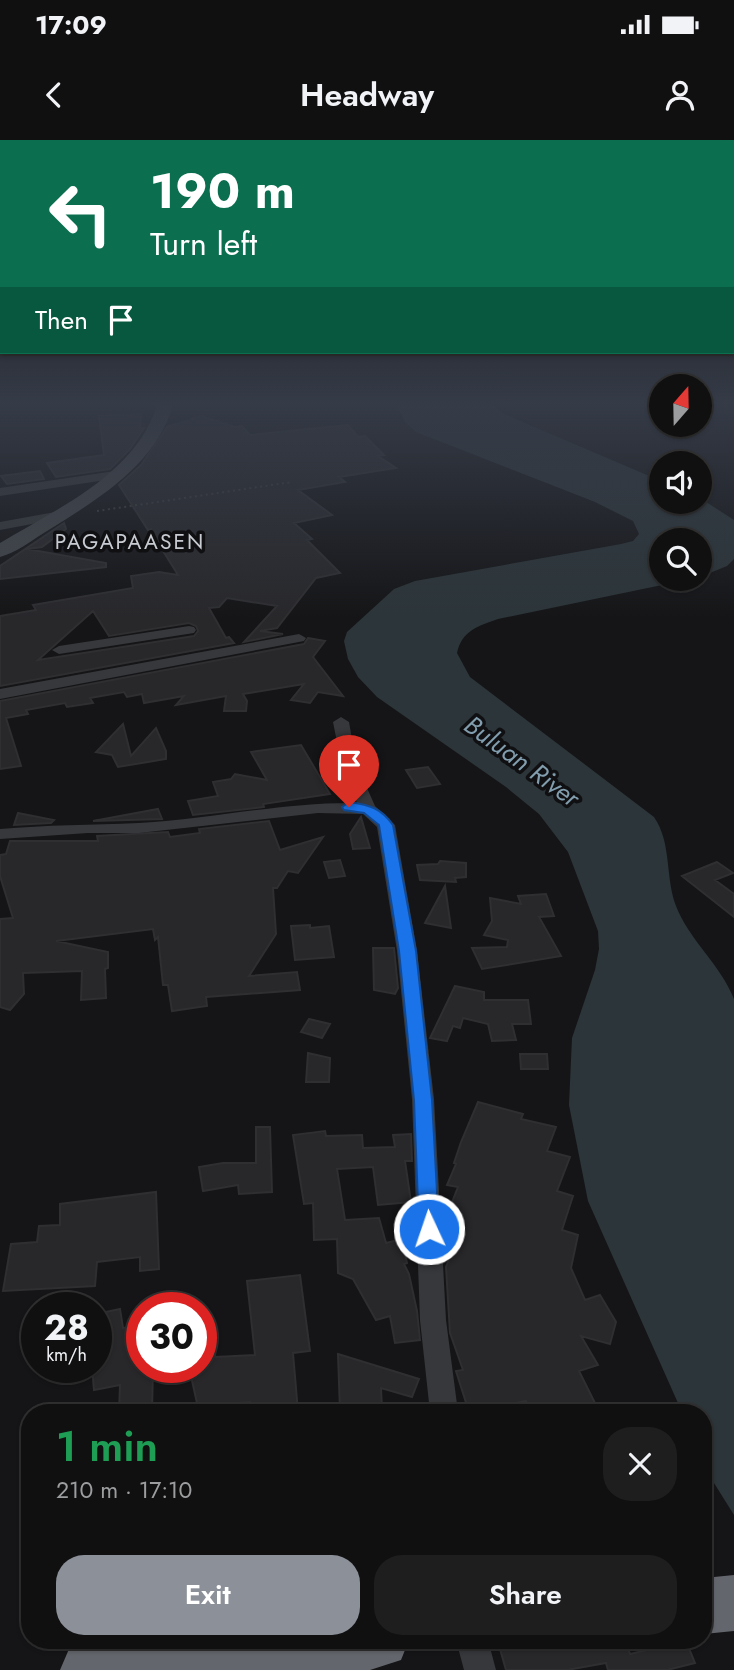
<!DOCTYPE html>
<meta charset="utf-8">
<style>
:root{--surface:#101011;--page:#1e1e1f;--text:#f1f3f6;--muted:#9c9d9f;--line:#303031;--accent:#8c9099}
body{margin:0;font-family:Jost,sans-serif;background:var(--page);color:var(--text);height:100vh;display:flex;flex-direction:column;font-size:26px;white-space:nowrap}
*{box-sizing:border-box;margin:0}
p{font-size:23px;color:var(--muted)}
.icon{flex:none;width:38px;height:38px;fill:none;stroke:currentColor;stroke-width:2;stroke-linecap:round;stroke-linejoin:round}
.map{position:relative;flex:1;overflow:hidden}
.side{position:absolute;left:21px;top:1264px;width:691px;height:245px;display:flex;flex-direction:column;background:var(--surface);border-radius:28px;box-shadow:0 2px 5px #0004,0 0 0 2px var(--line)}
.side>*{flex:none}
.banner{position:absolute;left:0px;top:0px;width:735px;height:214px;box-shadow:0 2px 5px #0004,0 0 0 2px var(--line);background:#0b6e4f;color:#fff;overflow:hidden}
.needle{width:46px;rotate:20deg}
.controls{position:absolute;left:649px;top:234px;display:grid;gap:14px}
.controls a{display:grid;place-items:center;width:63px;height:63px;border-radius:50%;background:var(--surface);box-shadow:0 2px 5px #0004,0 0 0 2px var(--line);font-size:35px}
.speed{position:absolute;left:21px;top:1152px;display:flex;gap:14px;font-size:35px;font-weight:700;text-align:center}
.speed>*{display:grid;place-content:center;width:91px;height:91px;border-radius:50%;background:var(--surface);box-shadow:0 2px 5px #0004,0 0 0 2px var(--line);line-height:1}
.speed small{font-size:18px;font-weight:400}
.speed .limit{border:10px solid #d22;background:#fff;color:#111}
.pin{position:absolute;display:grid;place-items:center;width:60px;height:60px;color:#fff;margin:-72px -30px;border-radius:50% 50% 50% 0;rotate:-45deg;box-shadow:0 0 7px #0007}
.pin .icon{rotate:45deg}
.me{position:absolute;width:77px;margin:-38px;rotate:357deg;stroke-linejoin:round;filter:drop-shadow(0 0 5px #0008)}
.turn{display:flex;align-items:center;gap:24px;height:147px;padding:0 35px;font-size:32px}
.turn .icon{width:91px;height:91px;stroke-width:2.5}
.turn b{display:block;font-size:49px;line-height:60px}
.then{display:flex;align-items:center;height:66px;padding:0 35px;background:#0003;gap:14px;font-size:26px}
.round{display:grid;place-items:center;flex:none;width:74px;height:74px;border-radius:28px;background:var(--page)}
.headline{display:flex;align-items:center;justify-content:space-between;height:119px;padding:0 35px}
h1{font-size:42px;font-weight:600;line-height:52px;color:#1e9e55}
.cta{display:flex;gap:14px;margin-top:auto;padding:14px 35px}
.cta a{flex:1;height:80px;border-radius:28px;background:var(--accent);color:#fff;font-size:28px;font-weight:600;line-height:80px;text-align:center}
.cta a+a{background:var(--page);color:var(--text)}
.status{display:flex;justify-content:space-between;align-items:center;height:49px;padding:0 35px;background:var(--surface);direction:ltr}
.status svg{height:19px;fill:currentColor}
header{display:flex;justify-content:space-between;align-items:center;height:91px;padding:0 35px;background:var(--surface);font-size:32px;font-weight:600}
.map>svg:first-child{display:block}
</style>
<div class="status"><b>17:09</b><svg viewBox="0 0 49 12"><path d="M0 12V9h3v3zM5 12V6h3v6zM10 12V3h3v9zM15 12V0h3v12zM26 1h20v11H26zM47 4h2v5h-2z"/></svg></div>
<header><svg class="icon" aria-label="back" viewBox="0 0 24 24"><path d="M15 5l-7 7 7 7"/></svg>Headway<svg class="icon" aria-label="person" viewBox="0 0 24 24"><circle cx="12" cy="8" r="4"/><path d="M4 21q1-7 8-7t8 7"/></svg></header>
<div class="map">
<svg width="734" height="1530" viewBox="0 0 734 1530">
<rect width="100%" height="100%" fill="#151517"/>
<path fill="#2c3539" d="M397 265H494L499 271 518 280 661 341 662 362H700V358L734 380V419L727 426 700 437V401H662V439H691L498 479C479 486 462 490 457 513L470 537 654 677C672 703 665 737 676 766 689 800 721 825 734 859V1375L714 1343 704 1320V1272H682L588 1061 569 965 572 898 595 830 599 809 598 791 568 712 539 674 506 647 377 557 358 537 348 519 344 501 347 492 394 449 415 441 621 404 633 401 639 394 633 381 595 362 416 292 405 282Z"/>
<path fill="#28282b" stroke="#2f2f32" stroke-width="2" fill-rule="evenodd" d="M141 274 140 288H144L130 309 110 329 56 337 47 323 104 315 99 276Z
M201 276 235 287 242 286 250 295 348 285 358 297 365 296 384 315 378 316 396 328 339 337 345 342 298 350 332 375 294 383 312 399 307 400 340 433 316 438 277 488 260 491 283 494 244 502 277 466 227 458 219 467 209 468 226 498 229 497 234 503 0 546V476L36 470 33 465 133 448 131 436 159 432 178 435 150 390 152 389 148 390 119 345 141 325 167 287ZM93 471 109 496 189 483 196 486 198 491 194 496 38 520Z
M40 331 44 339 7 344 1 336Z
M64 383 66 389 42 407 27 409 106 423V427L0 439V426Z
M308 498 325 501 313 517 343 556 318 552 310 563 291 560 304 544 243 554 247 561 246 571H224L226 556 176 565 184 556 144 563 142 554 127 557 124 552 90 558 93 563 67 567 65 563 26 570 28 574 6 578 21 626 0 629V561L304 504Z
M123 584 131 616 156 588 166 611V619L118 627 112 615 96 612Z
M301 605 330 654 263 664 264 667 193 675 188 661 218 656 213 642 231 639 235 634 267 640 251 612Z
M428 627 440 644 417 648 406 630Z
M158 669 162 679 93 681Z
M18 673 54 680 51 683 14 685Z
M361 677 370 708 353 709 350 694Z
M269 681 280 710 323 697 298 733 288 731 277 748H273L276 794 249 836 297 832 300 850 206 857 207 866 172 871 168 845H163L158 797 155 800 153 789 56 801 108 812V828L105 829 106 858 81 860 82 831 23 833 24 854 10 870 0 867V779L13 778 0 736V715L6 714 10 701H98L97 696 168 692 170 697 200 693 199 689Z
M340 720 345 736 329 738 324 722Z
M440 721 466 723V737L455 738 456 742 420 740 417 725 438 724Z
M717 722 733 733 715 740 734 754V777L682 736Z
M445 746 451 788 425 783Z
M546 754 554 776 539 777 561 816 482 829 472 808 507 807 508 800 484 795 492 781 490 758 521 764 518 756Z
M310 785V788L329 786 334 817 295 820 291 786Z
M373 808H394L398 848 395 854 374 850Z
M455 846 484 852V860H528L531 884H512L516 900 492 901 488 884 463 878 460 888 453 886 447 901 430 898Z
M309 879 330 884 322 898 301 892Z
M308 913 330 918 329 942H306Z
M520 914H547L548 929H521Z
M478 962 523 974 521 979 556 987 547 1011 570 1017 557 1051 573 1056 562 1090 578 1095 571 1128 585 1160 600 1155 616 1182 610 1204 581 1196 598 1225 579 1231 595 1263 570 1269 572 1272H531L526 1261 469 1272 456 1231 463 1230 450 1193 446 1127 463 1082 446 1077 458 1047 447 1045 456 1024 454 1023 461 1002Z
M256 987H270L272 1052 239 1054 238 1045 203 1051 199 1027 223 1023H256Z
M325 991 326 996 362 995 363 1008 395 1007 393 995 411 994 412 1021H405L411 1062 378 1065 373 1027 337 1029 345 1080 379 1078 386 1103 402 1099 407 1123 404 1124 409 1134 417 1171 420 1200 395 1203 390 1176 376 1180 353 1139 338 1133 337 1099 314 1100 313 1063 304 1064 293 995Z
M156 1052 159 1129 140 1131V1117L97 1122 95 1146 3 1151 11 1104 37 1102 39 1086 60 1085V1064Z
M300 1135 310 1211 293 1213 298 1272H251L250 1262 224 1264 223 1272H199L189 1227H201V1201L216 1200 215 1217 255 1215 247 1141Z
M120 1169 123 1188 142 1186V1227H153L152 1272H119L120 1245 94 1250 92 1227H96V1174Z
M338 1214 419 1239 412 1257 381 1248 382 1269 340 1271Z
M559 1500H625L630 1514 686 1501 695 1523 667 1530H608L606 1523 567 1530H506L500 1509Z"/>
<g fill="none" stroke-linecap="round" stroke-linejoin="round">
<path stroke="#3c3f42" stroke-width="2" stroke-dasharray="2 3.5" stroke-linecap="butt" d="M97 371 292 342"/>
<path fill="#36383b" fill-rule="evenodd" d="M115 331 121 335 119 338 0 356V348Z
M55 372 59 373V379L0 390V382Z
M189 486 194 487 196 490 194 493 59 514 52 510 59 506Z
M299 494 306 498 304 501 0 559V549Z
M341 577 349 582 355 616 367 648 375 666 395 685 417 811 434 959 446 1180 458 1272H430L420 1180 412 959 397 811 377 687 363 674 318 673 139 693H88L0 699V689C46 685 92 685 139 683 212 679 283 662 357 663L342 627 333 582Z
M456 1500H488L496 1530H464Z"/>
<path fill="#44474b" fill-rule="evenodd" d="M157 265H173C155 326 98 359 47 391 32 400 16 413 0 417V403C58 368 136 334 157 265Z"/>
<path fill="#63666c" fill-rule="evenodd" d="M734 1435V1491L704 1494V1438Z
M90 1500H409L401 1520 370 1530H60L69 1509Z"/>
</g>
<linearGradient id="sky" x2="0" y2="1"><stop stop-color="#0c0c0d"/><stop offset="0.55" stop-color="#353b47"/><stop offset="1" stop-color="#353b47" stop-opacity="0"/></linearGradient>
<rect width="734" height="479" fill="url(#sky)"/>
<path fill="#1a73e8" stroke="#114b97" stroke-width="2" d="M349 662C370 665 381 668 393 685L416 811 432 960 439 1089 436 1095 429 1097 422 1095 419 1089 414 960 399 811 379 685 364 673 344 670 342 667Z"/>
<g text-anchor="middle" stroke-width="7" stroke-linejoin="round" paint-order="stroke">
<g font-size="21" letter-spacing="2" fill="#c8ccd2" stroke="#101012">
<text x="130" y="409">PAGAPAASEN</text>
</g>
<g font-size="26" font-style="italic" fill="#819dae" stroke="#101012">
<text transform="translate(522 621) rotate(36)" y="9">Buluan River</text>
</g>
</g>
</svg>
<div class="controls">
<a><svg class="needle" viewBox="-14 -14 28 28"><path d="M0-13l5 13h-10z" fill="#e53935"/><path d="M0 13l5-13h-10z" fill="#9c9d9f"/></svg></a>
<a><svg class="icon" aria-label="sound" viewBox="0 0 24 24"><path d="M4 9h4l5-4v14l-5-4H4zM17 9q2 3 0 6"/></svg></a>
<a><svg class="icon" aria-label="search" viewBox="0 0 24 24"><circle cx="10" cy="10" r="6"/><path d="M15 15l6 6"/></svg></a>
</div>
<div class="speed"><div>28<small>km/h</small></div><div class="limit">30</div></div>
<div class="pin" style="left:349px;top:667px;background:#d93025"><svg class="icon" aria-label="arrive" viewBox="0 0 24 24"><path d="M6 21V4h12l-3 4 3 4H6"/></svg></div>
<svg class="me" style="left:429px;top:1089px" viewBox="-20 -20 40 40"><circle r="17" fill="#1a73e8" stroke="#fff" stroke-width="3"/><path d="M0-11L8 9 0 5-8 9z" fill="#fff"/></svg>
<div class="banner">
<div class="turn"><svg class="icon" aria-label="left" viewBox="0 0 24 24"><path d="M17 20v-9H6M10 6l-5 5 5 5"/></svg><div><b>190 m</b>Turn left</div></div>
<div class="then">Then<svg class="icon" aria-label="arrive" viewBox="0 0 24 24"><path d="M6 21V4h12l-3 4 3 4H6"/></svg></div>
</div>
<section class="side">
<div class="headline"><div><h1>1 min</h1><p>210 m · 17:10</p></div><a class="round"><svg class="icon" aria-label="close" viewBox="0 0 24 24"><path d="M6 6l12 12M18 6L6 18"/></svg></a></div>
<div class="cta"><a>Exit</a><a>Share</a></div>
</section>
</div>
